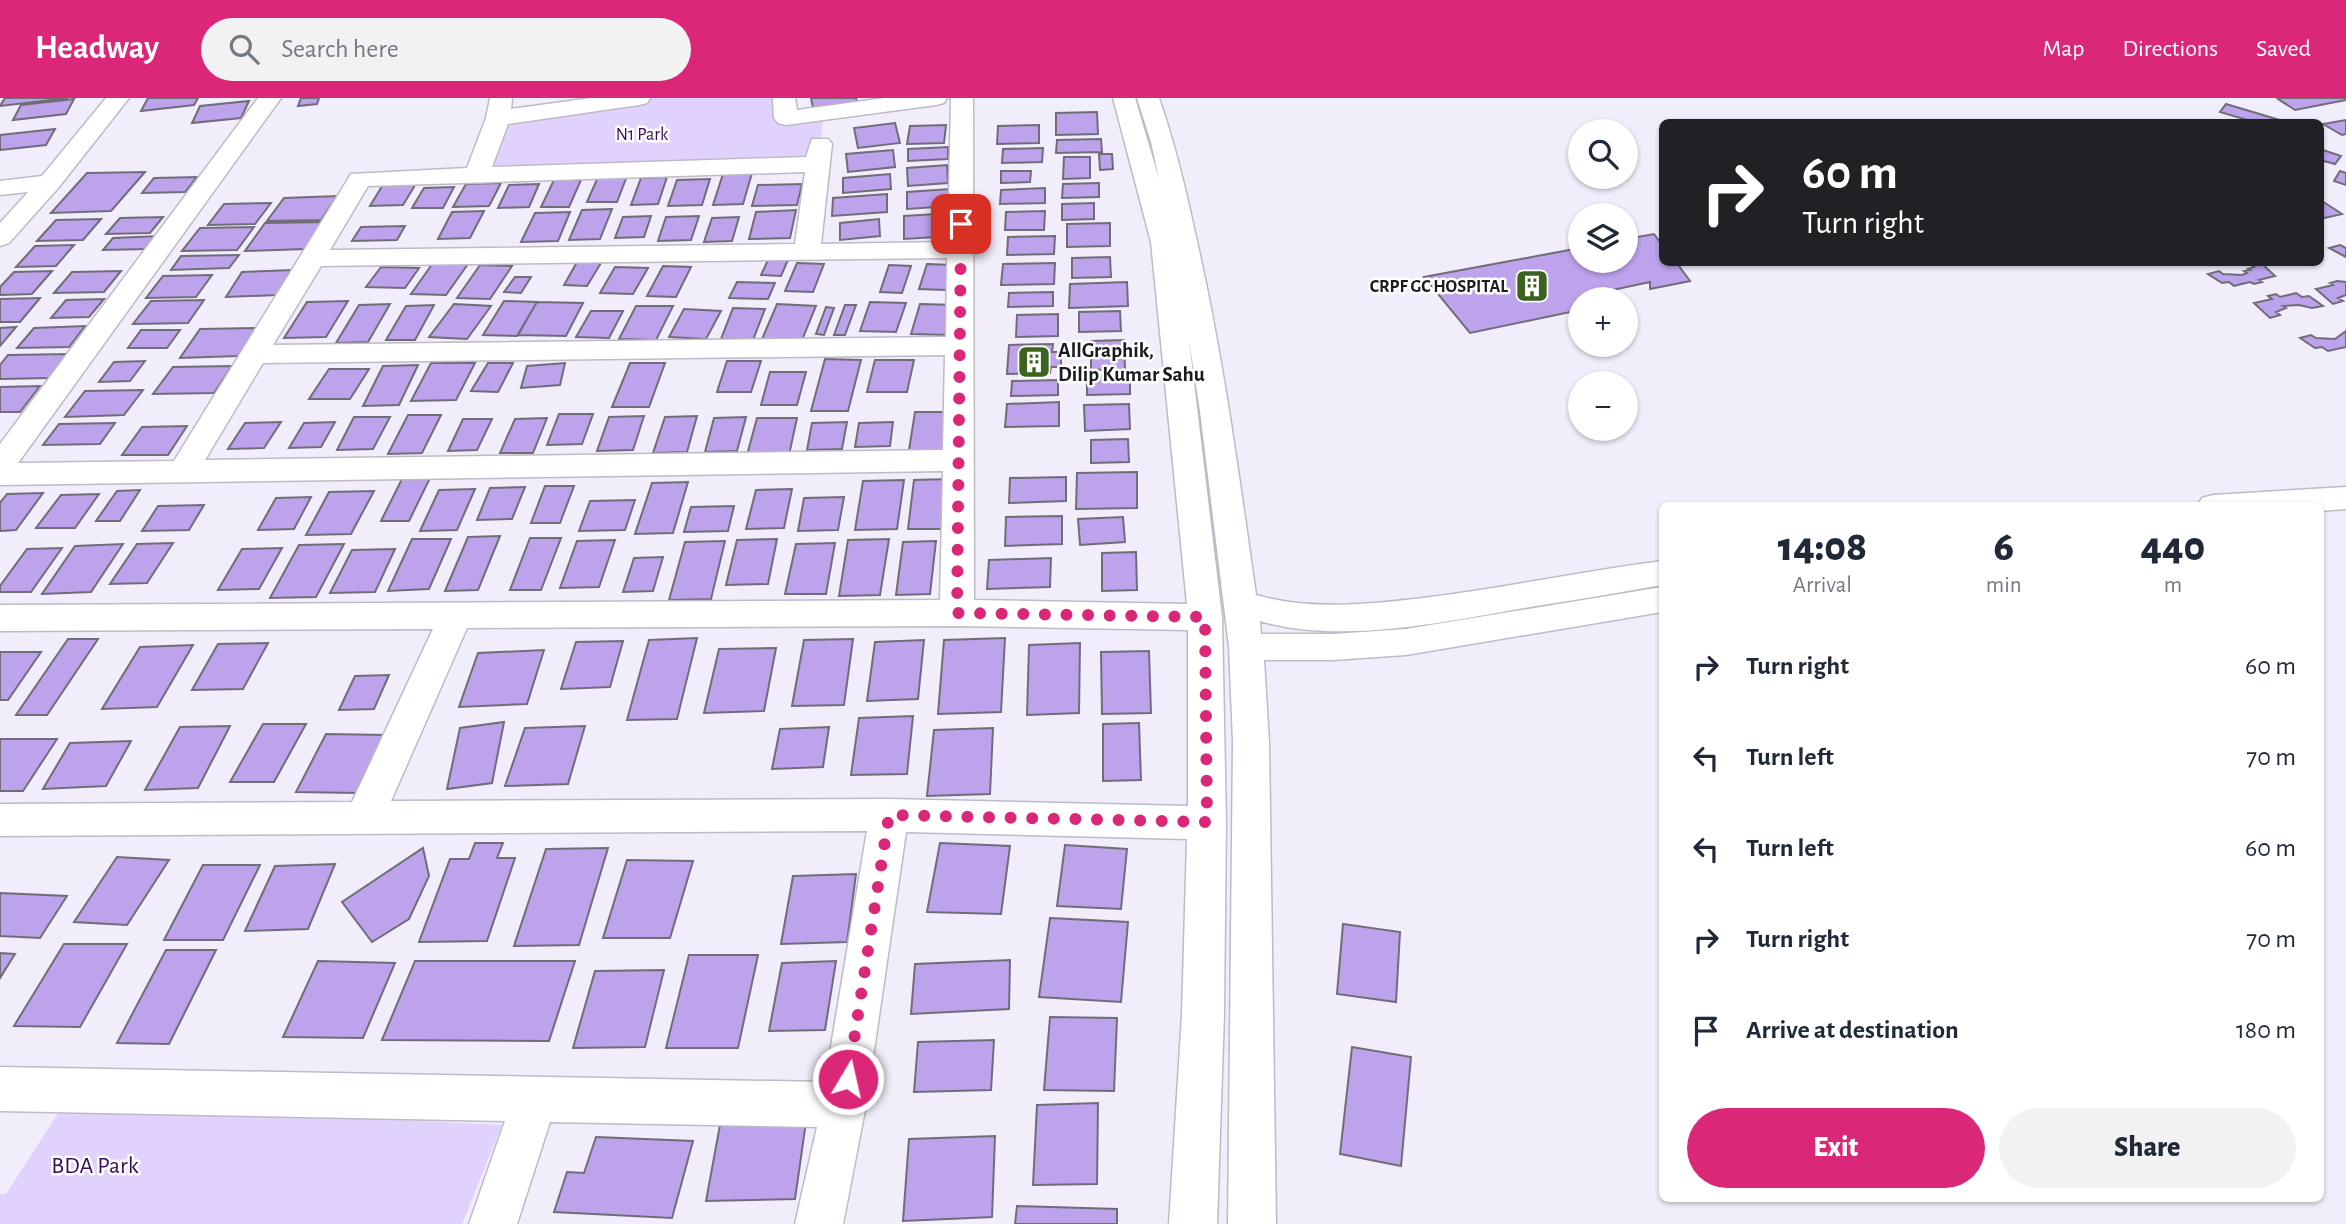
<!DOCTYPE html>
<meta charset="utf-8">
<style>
:root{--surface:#fff;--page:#f2f2f3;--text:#1f2937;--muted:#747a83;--accent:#db2777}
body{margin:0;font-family:"Alegreya Sans",sans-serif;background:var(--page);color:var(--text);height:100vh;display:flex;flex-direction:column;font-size:26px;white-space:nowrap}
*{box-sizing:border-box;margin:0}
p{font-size:23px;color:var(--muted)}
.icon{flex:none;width:38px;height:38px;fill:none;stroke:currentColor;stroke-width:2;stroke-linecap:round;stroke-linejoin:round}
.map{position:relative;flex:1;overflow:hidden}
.panel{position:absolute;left:1659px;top:404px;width:665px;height:700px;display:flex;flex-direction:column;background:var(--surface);border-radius:10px;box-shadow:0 2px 5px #0004}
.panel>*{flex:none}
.banner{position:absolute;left:1659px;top:21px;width:665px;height:147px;border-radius:10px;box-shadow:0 2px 5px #0004;background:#202124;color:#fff;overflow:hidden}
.buttons{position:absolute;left:1568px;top:21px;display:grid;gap:14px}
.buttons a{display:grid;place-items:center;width:70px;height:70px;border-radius:50%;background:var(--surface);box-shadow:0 2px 5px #0004;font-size:35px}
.pin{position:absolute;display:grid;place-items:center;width:60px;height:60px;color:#fff;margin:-30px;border-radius:14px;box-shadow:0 4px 10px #0006}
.me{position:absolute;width:77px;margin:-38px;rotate:9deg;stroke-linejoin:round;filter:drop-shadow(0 0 5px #0008)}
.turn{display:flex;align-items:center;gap:24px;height:147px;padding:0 28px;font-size:32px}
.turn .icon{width:91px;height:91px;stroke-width:2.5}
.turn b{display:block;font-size:49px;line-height:60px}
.eta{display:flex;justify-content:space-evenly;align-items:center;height:119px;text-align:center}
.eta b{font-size:42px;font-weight:800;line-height:49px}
.action{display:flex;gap:14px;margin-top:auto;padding:14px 28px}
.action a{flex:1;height:80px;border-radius:42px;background:var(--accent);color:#fff;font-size:28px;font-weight:800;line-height:80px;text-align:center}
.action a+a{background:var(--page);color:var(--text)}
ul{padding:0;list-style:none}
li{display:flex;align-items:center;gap:21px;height:91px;padding:0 28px}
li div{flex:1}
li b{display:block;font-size:26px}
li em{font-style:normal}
header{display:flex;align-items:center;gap:42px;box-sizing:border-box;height:98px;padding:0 35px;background:var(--accent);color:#fff}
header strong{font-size:33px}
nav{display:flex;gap:38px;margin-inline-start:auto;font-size:24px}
.search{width:490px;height:63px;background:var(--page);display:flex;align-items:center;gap:18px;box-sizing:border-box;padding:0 24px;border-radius:38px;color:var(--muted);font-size:26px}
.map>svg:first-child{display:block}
</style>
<header>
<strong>Headway</strong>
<div class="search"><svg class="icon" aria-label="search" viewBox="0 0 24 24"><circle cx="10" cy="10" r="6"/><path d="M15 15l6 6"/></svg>Search here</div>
<nav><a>Map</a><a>Directions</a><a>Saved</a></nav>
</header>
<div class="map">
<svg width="2346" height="1126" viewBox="0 0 2346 1126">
<rect width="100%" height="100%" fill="#f1edfa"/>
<path fill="#e0d2fc" d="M639 0H784L786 20 824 16 817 66 477 77 498 20Z
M64 1006 502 1027 462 1126H0V1096H6Z"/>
<path fill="#bda2ec" stroke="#716d78" stroke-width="2" d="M5 0H68L0 8Z
M148 0H198L194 7 141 13Z
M301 0H319L317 6 298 8Z
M811 0H856L857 4 813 10Z
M2284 0H2346V2L2295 12 2278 1Z
M74 1 66 16 13 22 21 7Z
M249 3 241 20 192 25 200 8Z
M2226 6 2283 23 2254 24 2220 14Z
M1097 14 1098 36 1056 37V15Z
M2346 22V36L2342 37 2323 26Z
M895 25 900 45 858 50 854 30Z
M946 27 944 45 907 46 910 28Z
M1039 27V45L997 46 998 28Z
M55 31 46 47 0 52V37Z
M1101 41 1102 54 1056 55 1057 42Z
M948 49V61L908 63V51Z
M1043 50 1042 64 1002 65 1003 51Z
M2320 51 2341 58 2335 66 2320 62Z
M893 52 895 69 848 74 846 56Z
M1099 56H1112L1113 71 1100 72Z
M1064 59H1090V80L1063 81Z
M947 67 948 85 908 88 907 70Z
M1001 73H1031L1030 84 1001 85Z
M2340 73 2346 75V87L2334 83Z
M145 74 111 113 51 115 87 75Z
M752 75 743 106 713 107 723 76Z
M890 76 891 91 843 95V80Z
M627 78 617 104H587L598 79Z
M197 79 185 94 142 95 154 80Z
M667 79 658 106 631 107 641 80Z
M710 81 702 107 668 108 677 82Z
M554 82H581L569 109H541Z
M417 84 403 107 370 108 384 85Z
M501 85 489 108 453 109 466 86Z
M1099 85V99L1062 100 1063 86Z
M539 86 529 109 498 110 509 87Z
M802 86 797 107 752 108 758 87Z
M454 89 443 110H412L424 90Z
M1045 90V105L1000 106 1001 92Z
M950 91 951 108 907 111V94Z
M887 96V114L832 118 833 100Z
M337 98 321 122 267 123 284 100Z
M2322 103 2342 116 2320 121Z
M271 105 255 126 208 127 224 106Z
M1094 105V121L1062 122V106Z
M612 111 600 141 569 142 582 112Z
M796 112 790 140 749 141 756 114Z
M484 113 470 140 438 141 452 114Z
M1045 113 1044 132H1005L1006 114Z
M570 114 558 143 521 144 535 115Z
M952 115 953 138 904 141V118Z
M651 118 644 139 615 140 623 119Z
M699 118 691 142 658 143 666 119Z
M163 119 150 135 106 136 120 120Z
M739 119 732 143 704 144 712 120Z
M101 121 83 142 37 143 56 122Z
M879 121 880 138 840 142V125Z
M324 124 306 151 245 153 265 125Z
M1110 125V148L1067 149V126Z
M405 128 397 142 352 143 361 129Z
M254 129 237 152 182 153 200 130Z
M1654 136 1662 147V164H1676L1690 183 1650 191V184L1589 197 1590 201H1580V212L1470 235 1424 179 1580 150V163H1626V141Z
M159 138 149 151 103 152 113 140Z
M1055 138 1054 156 1007 157 1008 139Z
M74 147 56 168 16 169 35 148Z
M2340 147 2346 150V159L2329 150Z
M239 157 229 170 171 172 181 158Z
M1110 159 1111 179 1072 180V160Z
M768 162H788L781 178 761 177Z
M577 164 601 165 587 188 564 187Z
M2260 164 2275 178 2259 182 2262 184 2254 186 2250 184 2234 188 2229 184 2222 185 2208 176 2219 173 2223 176 2242 177 2247 175 2244 173 2250 172 2248 171 2254 169 2249 166Z
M433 165 468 166 446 197 411 196Z
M797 165 824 166 813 194 785 193Z
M1055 165 1054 186 1001 187 1003 166Z
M927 166 953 167 946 192 919 191Z
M480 167 512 168 490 201 457 200Z
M889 167 911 168 902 195 880 194Z
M663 168 691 169 676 199 647 198Z
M381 169 419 170 405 190 366 189Z
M615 169 648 170 633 196 600 195Z
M291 172 277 197 226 199 242 174Z
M52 173 32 196 0 197V189L14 174Z
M121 173 104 194 54 195 72 174Z
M212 177 196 199 146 200 163 178Z
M515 179H531L521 195 504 194Z
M2337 183 2346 184V197L2338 200 2343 203 2333 206 2316 191 2333 187 2330 185Z
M737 184 775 185 768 201 729 200Z
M1127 184 1128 208 1069 210 1070 186Z
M1053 194V208L1008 209 1009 195Z
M2296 195 2302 199 2309 198 2323 208 2312 210 2299 207 2283 208 2286 210 2276 214 2280 217 2270 220 2254 205 2272 201 2268 198 2276 196 2280 199Z
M40 200 20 224H0V201Z
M104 201 89 219 51 220 66 202Z
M204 202 188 225 133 226 151 203Z
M348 203 326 239 284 240 307 204Z
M504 203 537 204 517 238 483 237Z
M537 204 583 205 566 238 518 237Z
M870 204 906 205 896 234 860 233Z
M390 206 368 244 336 245 359 207Z
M454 206 491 208 467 241 429 239Z
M777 206 816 208 802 242 762 241Z
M920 206 957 207 949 237 911 236Z
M434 207 415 242H386L406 208Z
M845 207H856L845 237H834Z
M636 208H673L656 242 619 241Z
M826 209 834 210 824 237 816 236Z
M733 210 765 211 753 242 721 241Z
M684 211 721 213 706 241 669 239Z
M591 213H623L609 240 576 239Z
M1120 213 1121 233 1079 234V214Z
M1058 216V238L1016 239 1017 217Z
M85 228 69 249 17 250 34 230Z
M16 229 0 248V230Z
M257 230 238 258 180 260 200 231Z
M141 232H180L167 250H128Z
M2346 233V249L2328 253 2322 249 2315 250 2300 240 2311 237 2316 240 2335 241Z
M1124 242 1125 271 1091 272V243Z
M1053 246 1052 254H1058V260L1061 259V269H1051L1050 275 1007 276 1009 247Z
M69 256 50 280 0 281V267L8 257Z
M825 261 861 262 848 313H811Z
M875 262H914L907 294H867Z
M145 263 130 283 99 284 114 264Z
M727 263H761L751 294H717Z
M431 265H475L456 302 411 303Z
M488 265H513L498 294 471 293Z
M565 265 560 287 521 290 527 268Z
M630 265H665L649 309H612Z
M418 267 399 307 363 308 383 268Z
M232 268 214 295 153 296 173 269Z
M329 271H369L350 301H309Z
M770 274H806L797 307H761Z
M1130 277V296L1087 297V278Z
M1058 282V297L1011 298 1012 283Z
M40 288 20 314H0V289Z
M143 292 124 317 65 319 85 293Z
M1059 304V328L1005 329 1007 306Z
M1129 306 1130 331 1085 333 1084 307Z
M915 314H950L945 352H909Z
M559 316H593L582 346 547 347Z
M408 317H441L422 355 388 356Z
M644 318 633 352 597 353 609 319Z
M697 318 687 354 653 355 665 319Z
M354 319H390L373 351 337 352Z
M746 319 737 353 705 354 714 320Z
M547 320 533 355H500L515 321Z
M757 320H797L789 357H747Z
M463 321H492L477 352 448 353Z
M281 324 264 350 228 351 245 325Z
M335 324 321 349 289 350 304 325Z
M847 324 842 351 807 352 812 325Z
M893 324 890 348 855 349 859 325Z
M115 325 100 346 43 347 59 326Z
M187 328 168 357H122L142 329Z
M1128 341 1129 364 1091 365V342Z
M1137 374V410L1076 411 1077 375Z
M1066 379V403L1009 405 1010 380Z
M430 380 409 423H381L402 381Z
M950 381 944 431H908L914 382Z
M904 382 897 431 855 432 863 383Z
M688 384 673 435 635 436 652 385Z
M545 388H574L560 425H531Z
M525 389 512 421 477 422 490 390Z
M475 391 457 432 420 433 439 392Z
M792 391 784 430 746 431 756 392Z
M140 392 120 423H96L117 393Z
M374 393 351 436 306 437 329 394Z
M43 395 16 432 0 433V405L7 396Z
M99 396 75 430H36L61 397Z
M311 399 294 431 258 432 276 400Z
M844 399 838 432 798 433 804 400Z
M635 402 625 432 579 433 590 403Z
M204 407 189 432 142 433 158 408Z
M734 408 728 433 684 434 691 409Z
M1062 418V446L1005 448 1006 419Z
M1123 419 1125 444 1080 447 1078 421Z
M500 438 478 492 445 493 468 439Z
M530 440H561L541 492H510Z
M412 441H451L429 491 388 493Z
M777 441 768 486 726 487 737 442Z
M889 441 880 497 839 498 848 442Z
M615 442 599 489 560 490 577 443Z
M725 443 711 501 669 502 685 444Z
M936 443 930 496 896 497 903 444Z
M173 445 147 485 110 486 137 446Z
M835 445 826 496H785L796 446Z
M123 446 91 494 42 496 75 448Z
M344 446 316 499 270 500 299 447Z
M62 450 31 494H0V488L27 451Z
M282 450 259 491 218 492 242 451Z
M395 451 375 494 330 495 352 452Z
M1136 454 1137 492 1102 493V455Z
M663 459 653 493 623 494 634 460Z
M1051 460 1050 489 987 491 989 462Z
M697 540 677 621 627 622 649 542Z
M1005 540 1001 614 938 616 944 542Z
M68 541H98L47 617H16Z
M853 541 844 607 792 608 804 542Z
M924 542 918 601 867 603 875 544Z
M623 543 610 589 561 591 576 544Z
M268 545 243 591 192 592 218 546Z
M1080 545 1079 615 1027 617 1029 547Z
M193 547 157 609 102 611 140 549Z
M776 550 764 613 704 615 719 551Z
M544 552 527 606 459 609 478 555Z
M1149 553 1151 615 1102 616 1101 554Z
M0 554H41L8 602H0Z
M389 577 374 611 339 612 355 578Z
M913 618 907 676 851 677 859 620Z
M504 624 492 685 447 691 460 630Z
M1139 625 1141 682 1103 683V626Z
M263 626H306L274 684H230Z
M230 628 198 690 145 692 180 629Z
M585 628 568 686 505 688 525 630Z
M829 629 823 669 772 671 780 631Z
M993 630 990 696 927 698 934 632Z
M326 636 387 637 358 695 296 694Z
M0 641H57L23 693H0Z
M131 643 106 688 43 691 70 645Z
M475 745H503L497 760H515L487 843 419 844 450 761H469Z
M940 745 1010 748 1001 816 927 814Z
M1065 747 1127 751 1121 811 1057 808Z
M423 750 429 778 409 821 372 844 342 804Z
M608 750 579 847 514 848 546 751Z
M117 759 169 762 127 827 74 824Z
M627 762 693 763 670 840H603Z
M335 766 308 831 245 833 275 768Z
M203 767H260L223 842H164Z
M856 776 847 844 781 846 793 778Z
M0 795 67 798 40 840 0 838Z
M1050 820 1128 824 1121 904 1039 899Z
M1343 826 1400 834 1396 904 1337 896Z
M64 846H127L80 929 14 928Z
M166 852H216L169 946 117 945Z
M0 855 15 856 0 880Z
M689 857H758L738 950H666Z
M1010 862 1009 911 911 916 915 866Z
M318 863 395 865 363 940 283 939Z
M415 863H575L549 943 382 942Z
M836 863 825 932 769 933 782 865Z
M664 872 645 949 573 950 595 873Z
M1050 919 1117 920 1114 993 1044 992Z
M994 942 991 992 914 994 918 944Z
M1352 949 1411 959 1401 1068 1340 1056Z
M1098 1005 1097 1086 1033 1087 1037 1007Z
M806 1024 795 1101 706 1103 720 1027Z
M995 1038 992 1119 903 1123 909 1041Z
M596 1039 693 1043 672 1120 554 1114 567 1074 584 1075Z
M1017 1108 1117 1111V1126H1015Z"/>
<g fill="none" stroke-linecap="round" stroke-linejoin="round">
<defs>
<path id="minor" d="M106 0H129L59 89 9 145 0 148V125L28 94 0 97V83L42 78Z
M258 0H281L18 365 174 363 351 76 467 70 486 20 490 0H512L511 11 591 0H650L647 5 639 7 508 26 492 69 806 59 812 41H828L832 46 821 146 948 144 951 0H973L974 502 1187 506 1151 144 1113 0H1135L1159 81 1151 44 1137 0H1159C1175 46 1186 92 1196 139 1223 257 1239 377 1256 497 1312 513 1374 506 1431 499 1508 489 1585 473 1662 463V487C1618 495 1574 502 1530 509 1448 523 1341 547 1260 523L1261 536H1333L1406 531 1662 489V514L1406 557 1333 562H1264L1269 644 1276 1126H1228L1233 644 1229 549 1200 313 1189 242 1222 519 1226 725 1224 916 1217 1126H1169L1182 916 1187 741 906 734 866 1007 843 1126H795L817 1029 550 1024 517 1126H469L505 1023 0 1013V969L825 984 867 733 0 738V706L352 704 433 531 0 533V507L940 502 943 373 0 387V346ZM805 74 795 146 330 152 368 88ZM947 160 946 239 273 247 321 168ZM945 257 943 352 205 362 263 265ZM957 528 1188 532V708L889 701 391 703 467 530Z
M773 0H795L797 12 885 0H947L944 5 936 7 786 27 778 25 774 20Z
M2346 389V411L2320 413V408H2197L2202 400 2213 397Z"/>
</defs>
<use href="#minor" stroke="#bebac6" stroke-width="3"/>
<use href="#minor" fill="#fff" fill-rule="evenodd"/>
</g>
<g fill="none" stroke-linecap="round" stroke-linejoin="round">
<path stroke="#db2777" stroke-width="12" stroke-dasharray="0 21.6" d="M848 981 889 717 1207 724 1205 519 957 515 961 126"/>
</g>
<defs>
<symbol id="building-square" viewBox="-11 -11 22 22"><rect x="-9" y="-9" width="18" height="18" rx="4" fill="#3b631f" stroke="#fff"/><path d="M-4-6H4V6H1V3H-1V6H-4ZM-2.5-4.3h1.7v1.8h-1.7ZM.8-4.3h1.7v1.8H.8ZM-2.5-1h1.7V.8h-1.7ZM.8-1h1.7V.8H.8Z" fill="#fff"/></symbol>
</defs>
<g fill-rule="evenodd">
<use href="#building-square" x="1513" y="169" width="38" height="38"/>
<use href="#building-square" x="1015" y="245" width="38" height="38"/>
</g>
<g text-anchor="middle" stroke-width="5" stroke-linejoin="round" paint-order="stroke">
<g font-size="18" fill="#390b63" stroke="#fff">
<text x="642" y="42">N1 Park</text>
</g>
<g font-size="18" font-weight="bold" fill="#1b1a1e" stroke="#fff" text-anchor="end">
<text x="1508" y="194">CRPF GC HOSPITAL</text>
</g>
<g font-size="21" font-weight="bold" fill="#1b1a1e" stroke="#fff" text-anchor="start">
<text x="1058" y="259">AllGraphik,<tspan x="1058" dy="24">Dilip Kumar Sahu</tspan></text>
</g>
<g font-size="24" fill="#390b63" stroke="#fff">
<text x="95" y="1075">BDA Park</text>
</g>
</g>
</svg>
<div class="buttons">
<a><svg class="icon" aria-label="search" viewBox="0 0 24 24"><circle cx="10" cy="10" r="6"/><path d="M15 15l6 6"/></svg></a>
<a><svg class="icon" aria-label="layers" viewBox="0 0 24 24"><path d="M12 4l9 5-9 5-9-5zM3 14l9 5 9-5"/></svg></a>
<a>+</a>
<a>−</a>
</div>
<div class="pin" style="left:961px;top:126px;background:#d93025"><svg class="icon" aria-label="arrive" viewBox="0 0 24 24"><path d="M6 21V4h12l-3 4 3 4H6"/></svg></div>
<svg class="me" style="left:848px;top:981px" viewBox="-20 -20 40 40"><circle r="17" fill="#db2777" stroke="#fff" stroke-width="3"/><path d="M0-11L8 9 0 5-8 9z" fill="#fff"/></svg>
<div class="banner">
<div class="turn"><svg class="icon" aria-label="right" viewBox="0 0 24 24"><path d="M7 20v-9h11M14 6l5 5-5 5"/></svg><div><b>60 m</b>Turn right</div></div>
</div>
<section class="panel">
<div class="eta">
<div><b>14:08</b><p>Arrival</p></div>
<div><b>6</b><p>min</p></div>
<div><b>440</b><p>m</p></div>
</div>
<ul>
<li><svg class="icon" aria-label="right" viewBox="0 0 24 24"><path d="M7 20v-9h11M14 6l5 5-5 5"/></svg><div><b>Turn right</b></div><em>60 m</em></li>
<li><svg class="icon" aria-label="left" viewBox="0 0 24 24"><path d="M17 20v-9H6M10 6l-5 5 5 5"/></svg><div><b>Turn left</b></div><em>70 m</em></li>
<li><svg class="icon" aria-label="left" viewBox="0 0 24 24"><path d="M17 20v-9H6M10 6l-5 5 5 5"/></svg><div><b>Turn left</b></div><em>60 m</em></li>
<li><svg class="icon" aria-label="right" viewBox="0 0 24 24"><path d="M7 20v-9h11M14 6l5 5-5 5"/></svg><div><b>Turn right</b></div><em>70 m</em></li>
<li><svg class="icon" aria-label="arrive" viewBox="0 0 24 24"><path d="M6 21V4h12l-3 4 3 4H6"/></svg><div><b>Arrive at destination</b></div><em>180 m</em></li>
</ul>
<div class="action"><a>Exit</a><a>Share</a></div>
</section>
</div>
